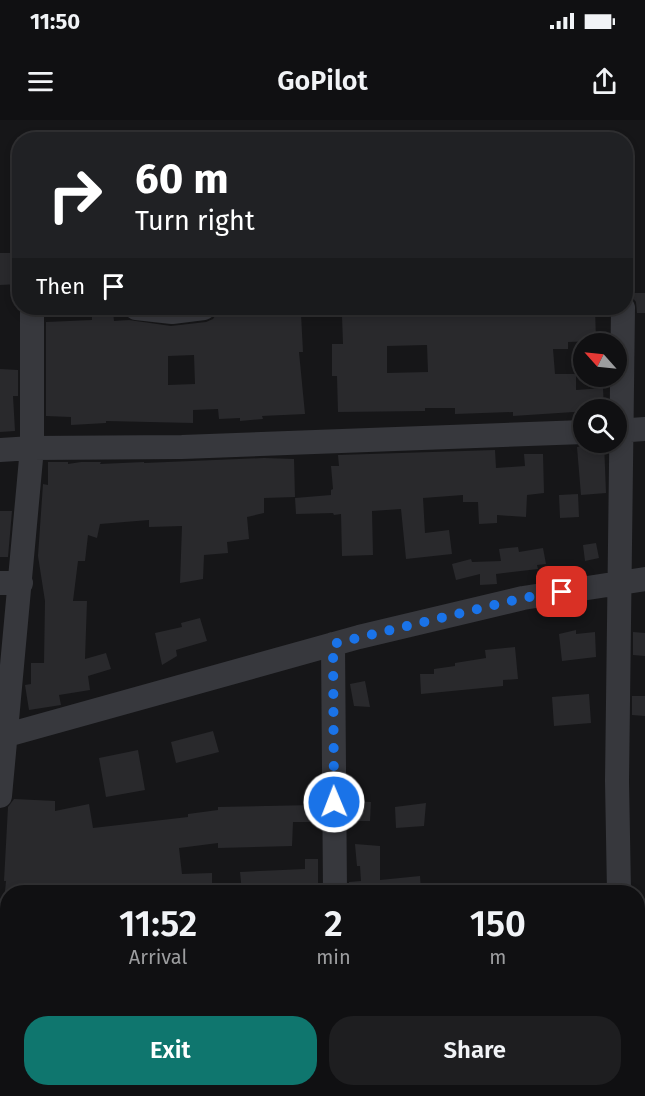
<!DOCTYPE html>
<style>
:root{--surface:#101012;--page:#1e1e20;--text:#f1f3f6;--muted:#9c9d9f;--line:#303032;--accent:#0f766e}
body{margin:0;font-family:"Fira Sans",sans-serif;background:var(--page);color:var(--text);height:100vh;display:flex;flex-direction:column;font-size:22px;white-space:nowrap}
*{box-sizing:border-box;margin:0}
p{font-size:20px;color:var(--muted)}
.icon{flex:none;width:33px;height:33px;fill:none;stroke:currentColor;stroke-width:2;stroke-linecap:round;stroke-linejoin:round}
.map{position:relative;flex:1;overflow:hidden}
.panel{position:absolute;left:0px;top:765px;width:645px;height:212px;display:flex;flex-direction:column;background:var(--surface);border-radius:24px 24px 0 0;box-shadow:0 3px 9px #0003,0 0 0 2px var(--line)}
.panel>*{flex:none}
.guide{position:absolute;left:12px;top:12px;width:621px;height:183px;border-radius:24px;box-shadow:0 3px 9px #0003,0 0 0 2px var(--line);background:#202124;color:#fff;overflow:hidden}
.needle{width:39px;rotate:297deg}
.buttons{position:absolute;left:573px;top:213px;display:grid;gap:12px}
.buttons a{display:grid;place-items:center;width:54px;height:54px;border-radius:50%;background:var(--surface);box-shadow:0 3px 9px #0003,0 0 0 2px var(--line);font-size:30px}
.pin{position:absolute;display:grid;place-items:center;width:51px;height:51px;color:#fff;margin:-26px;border-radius:12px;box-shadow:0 3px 9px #0006}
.me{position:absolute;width:66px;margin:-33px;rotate:359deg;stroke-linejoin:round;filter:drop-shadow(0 0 4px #0008)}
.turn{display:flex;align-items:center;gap:21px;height:126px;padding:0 24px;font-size:27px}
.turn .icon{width:78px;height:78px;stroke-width:2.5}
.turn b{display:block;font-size:42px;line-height:51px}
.then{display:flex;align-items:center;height:57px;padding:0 24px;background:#0003;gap:12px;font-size:22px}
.eta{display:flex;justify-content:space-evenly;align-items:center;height:102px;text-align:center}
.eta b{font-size:36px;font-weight:600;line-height:42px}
.cta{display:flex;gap:12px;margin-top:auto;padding:12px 24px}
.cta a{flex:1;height:69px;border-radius:24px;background:var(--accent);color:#fff;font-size:24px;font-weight:600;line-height:69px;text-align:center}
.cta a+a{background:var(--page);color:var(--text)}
.status{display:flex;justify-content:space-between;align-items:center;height:42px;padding:0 30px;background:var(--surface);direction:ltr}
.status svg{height:16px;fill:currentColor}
header{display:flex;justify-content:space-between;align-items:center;height:78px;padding:0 24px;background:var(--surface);font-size:27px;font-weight:600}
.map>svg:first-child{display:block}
</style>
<div class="status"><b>11:50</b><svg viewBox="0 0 49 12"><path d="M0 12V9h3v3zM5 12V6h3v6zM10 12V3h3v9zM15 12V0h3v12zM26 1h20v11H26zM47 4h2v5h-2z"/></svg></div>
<header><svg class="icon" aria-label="menu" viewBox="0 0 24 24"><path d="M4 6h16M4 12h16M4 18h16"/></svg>GoPilot<svg class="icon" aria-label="share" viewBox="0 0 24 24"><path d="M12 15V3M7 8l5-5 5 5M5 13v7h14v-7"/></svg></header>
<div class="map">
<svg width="645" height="976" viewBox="0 0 645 976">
<rect width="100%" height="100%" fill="#161618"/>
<path fill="#29292c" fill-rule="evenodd" d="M0 133H19V164L0 165Z
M631 173H645V193H637L636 182 632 177Z
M517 188V191L543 189V188H595L596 221 568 222V229H553L555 254H576V270L603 268 604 290 513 296V292L455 294V288H425V291L338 292 337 256H332V224H343L342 196 409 194V192H432V194L465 192V190ZM427 225 428 252 387 253V226Z
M113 191 114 201 129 200 171 206 206 202 213 199 217 193 255 192 256 197 301 194 303 232H299L305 294 262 296 263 299 240 301V298L219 299 218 289 193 290V303L106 301V303L71 305V297L46 296V202L92 200V192ZM194 235 195 264 168 265V236Z
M0 249 18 250V276H13L15 311 0 312Z
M604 322 606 373 581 375 577 327Z
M495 330 496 348 525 346 524 334H543L544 373 527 375 526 397 497 395V403L479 404 478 382H463V375L423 378 425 413 449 410 452 434 406 439 401 389 372 391 373 435 342 436 341 394 334 395 333 393 296 394 295 378 331 375V370L333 369 331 346H339L338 335Z
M264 338 294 339 295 377 264 378V393L247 397 249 419 227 422 228 433 204 435 203 459 180 463 182 406 149 407V400L100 404 97 418 88 415 85 441H78L73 481H87L85 539 106 533 111 549 88 556 90 570 59 575 61 585 29 590 25 565 31 564V543H44L45 481 38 436 43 364 48 365V342H68V344L81 342H101L100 344 144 342V343Z
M578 374 579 397 560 398 559 375Z
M0 391H12L8 437H0Z
M596 423 599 438 585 441 583 425Z
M518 427 519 432 543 428 546 444 537 445 538 449 496 454 497 464 480 465V454L456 460 452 444 471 439 472 442 501 441 499 429Z
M200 498 207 521 176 530 177 536 162 545 155 513 182 507 181 503Z
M576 510V514L595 512 596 537 562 541 559 514Z
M633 512 645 513V536L633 535Z
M515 527 518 559 503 560V566L421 574 420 554H434V549L455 546V543L486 538 485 530Z
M365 561 370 587 354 586 350 564Z
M589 574 591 603 554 606 552 577Z
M632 576H645V596L632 595Z
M213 611 219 632 176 643 171 622Z
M138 630 145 670 106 677 99 638Z
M14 679 55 681V691L89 684 93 708 188 697V694L218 690V687L315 685V702H293L292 726 218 728V723L179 728 182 754 212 753V772H5L6 761H4L8 687Z
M351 681 371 682 370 701H352Z
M426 683 424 706 396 708 395 687Z
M355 724 380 726V760L420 756 421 772H349V762L361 761 360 746H357Z
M305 739H318V772H242L240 752 305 749Z"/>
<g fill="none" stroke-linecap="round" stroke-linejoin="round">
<path stroke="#37383d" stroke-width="24" d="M136 188 172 192 204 188
M616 311 645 309
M0 330 32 328V188
M0 463H21
M333 524 335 772
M0 617 359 517 523 478 645 459
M0 676 32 328 182 327 584 312
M619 772 617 661 623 188
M0 818H8
M638 821H645
M336 969V976"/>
</g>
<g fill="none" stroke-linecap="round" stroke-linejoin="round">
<path stroke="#1a73e8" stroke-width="10" stroke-dasharray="0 18" d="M334 682 333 524 523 478 562 472"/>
</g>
</svg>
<div class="buttons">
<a><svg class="needle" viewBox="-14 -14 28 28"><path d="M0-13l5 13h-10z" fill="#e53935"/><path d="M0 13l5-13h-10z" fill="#9c9d9f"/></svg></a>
<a><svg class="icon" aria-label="search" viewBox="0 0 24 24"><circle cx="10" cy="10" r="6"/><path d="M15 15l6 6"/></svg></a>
</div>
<div class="pin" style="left:562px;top:472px;background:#d93025"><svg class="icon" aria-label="arrive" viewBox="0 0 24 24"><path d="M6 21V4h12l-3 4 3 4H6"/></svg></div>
<svg class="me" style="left:334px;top:682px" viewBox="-20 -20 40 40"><circle r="17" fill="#1a73e8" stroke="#fff" stroke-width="3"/><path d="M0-11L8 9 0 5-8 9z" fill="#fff"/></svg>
<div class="guide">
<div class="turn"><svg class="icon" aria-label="right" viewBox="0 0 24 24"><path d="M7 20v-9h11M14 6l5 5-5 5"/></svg><div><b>60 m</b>Turn right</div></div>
<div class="then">Then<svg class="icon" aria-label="arrive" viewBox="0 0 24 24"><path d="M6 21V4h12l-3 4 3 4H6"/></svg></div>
</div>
<section class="panel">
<div class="eta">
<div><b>11:52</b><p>Arrival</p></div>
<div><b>2</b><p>min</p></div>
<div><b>150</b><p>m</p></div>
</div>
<div class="cta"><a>Exit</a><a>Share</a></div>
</section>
</div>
